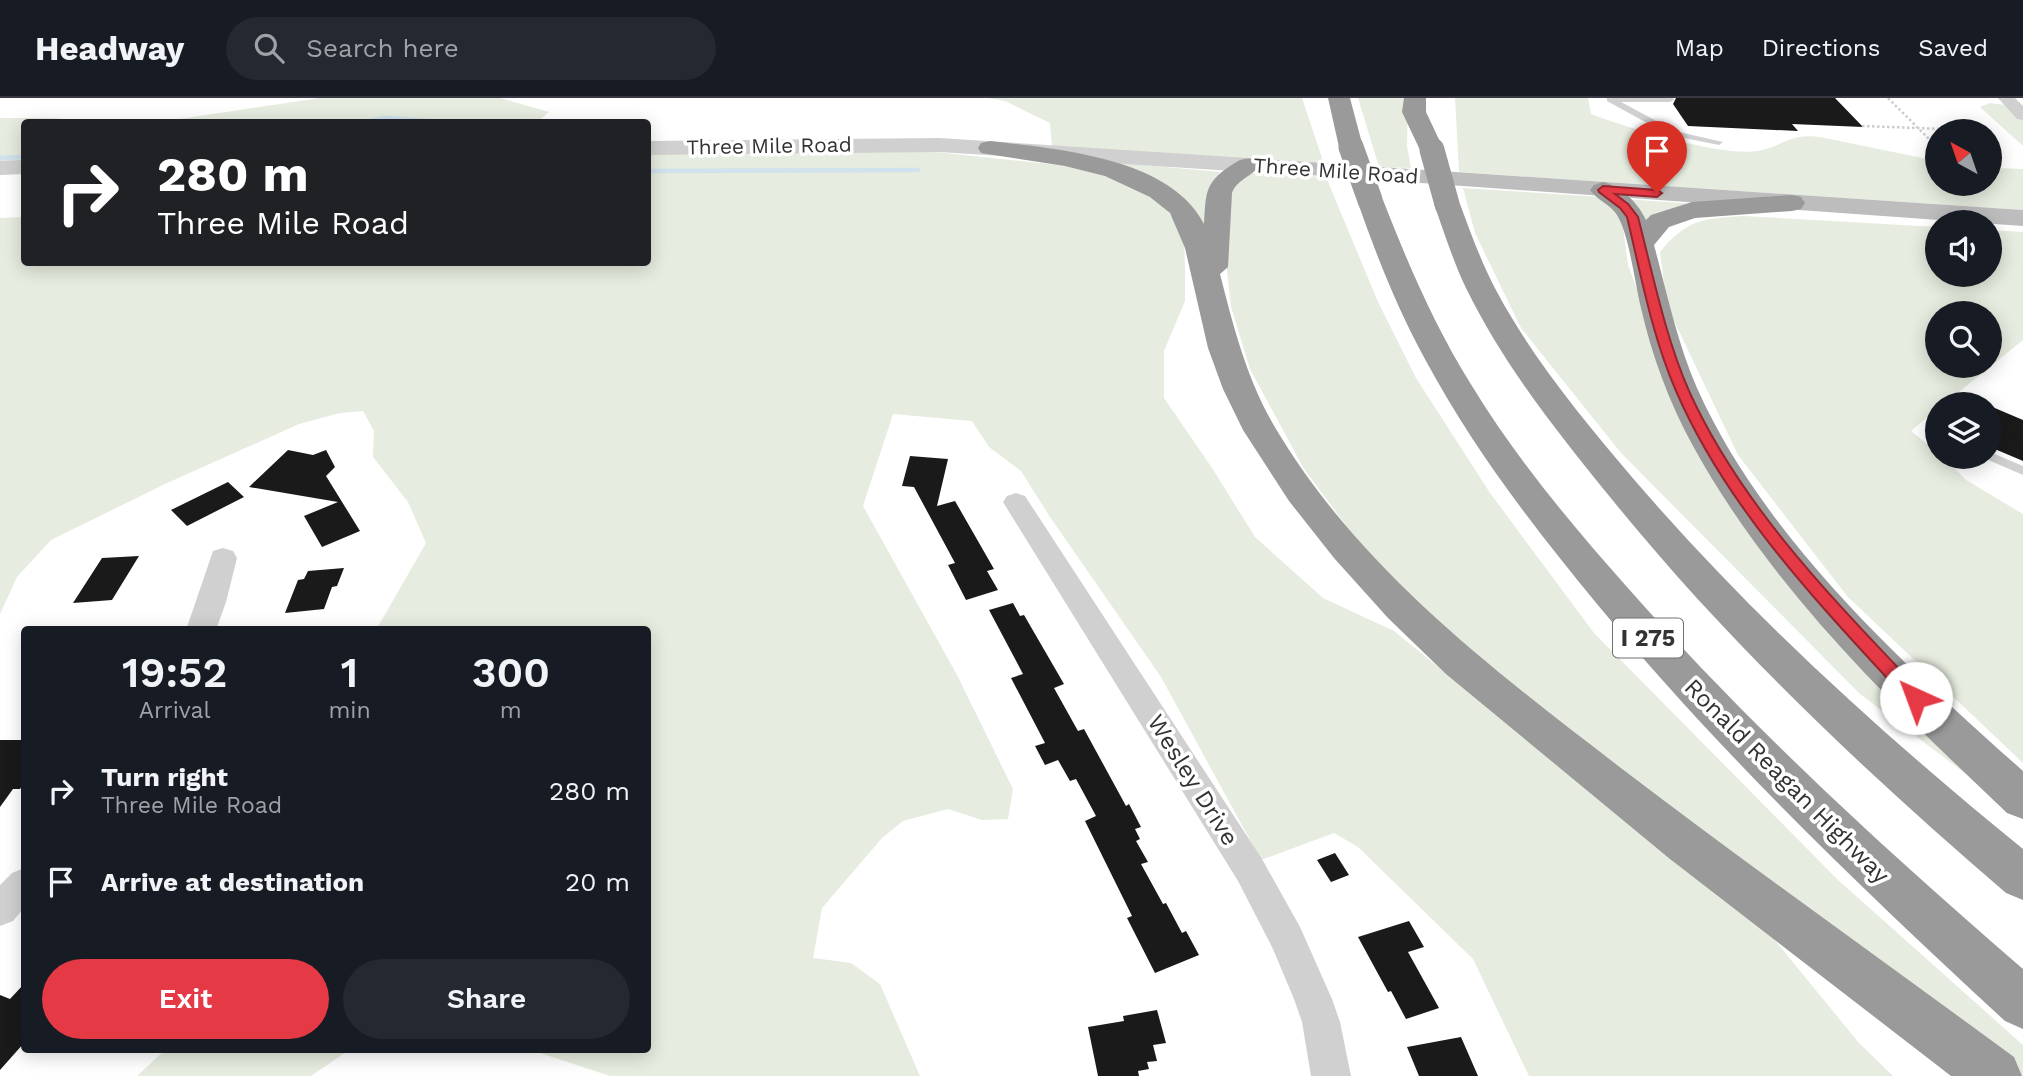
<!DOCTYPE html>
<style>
:root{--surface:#171b24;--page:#242831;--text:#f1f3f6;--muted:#9ea1a6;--line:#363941;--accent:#e63946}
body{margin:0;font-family:"Work Sans",sans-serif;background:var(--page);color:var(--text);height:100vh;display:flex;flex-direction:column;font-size:26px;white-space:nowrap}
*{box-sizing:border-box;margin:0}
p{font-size:23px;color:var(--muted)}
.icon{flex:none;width:38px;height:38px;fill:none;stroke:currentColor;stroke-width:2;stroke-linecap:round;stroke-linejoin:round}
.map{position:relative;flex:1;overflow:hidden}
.side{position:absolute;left:21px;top:528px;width:630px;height:427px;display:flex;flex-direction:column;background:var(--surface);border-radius:7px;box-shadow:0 4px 18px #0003}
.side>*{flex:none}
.banner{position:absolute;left:21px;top:21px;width:630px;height:147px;border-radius:7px;box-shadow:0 4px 18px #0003;background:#202124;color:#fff;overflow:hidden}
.needle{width:46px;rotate:320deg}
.tools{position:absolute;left:1925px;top:21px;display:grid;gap:14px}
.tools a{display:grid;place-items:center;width:77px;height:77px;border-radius:50%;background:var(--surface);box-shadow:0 4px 18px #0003;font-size:35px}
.pin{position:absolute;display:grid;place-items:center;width:60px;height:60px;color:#fff;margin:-72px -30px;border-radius:50% 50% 50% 0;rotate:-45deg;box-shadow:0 0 7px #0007}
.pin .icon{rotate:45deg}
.me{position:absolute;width:77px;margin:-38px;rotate:317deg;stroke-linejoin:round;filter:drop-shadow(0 0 5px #0008)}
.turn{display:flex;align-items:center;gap:24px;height:147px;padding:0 21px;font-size:32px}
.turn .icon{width:91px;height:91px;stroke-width:2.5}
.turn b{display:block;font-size:49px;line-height:60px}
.eta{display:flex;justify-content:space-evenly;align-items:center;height:119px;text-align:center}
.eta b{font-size:42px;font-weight:600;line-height:49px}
.primary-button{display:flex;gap:14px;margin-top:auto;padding:14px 21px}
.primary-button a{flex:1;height:80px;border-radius:42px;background:var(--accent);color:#fff;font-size:28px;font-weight:600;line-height:80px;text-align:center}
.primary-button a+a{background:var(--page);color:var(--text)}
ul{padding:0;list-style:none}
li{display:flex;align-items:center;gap:21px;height:91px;padding:0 21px}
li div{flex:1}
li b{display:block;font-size:26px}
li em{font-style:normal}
header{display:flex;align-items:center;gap:42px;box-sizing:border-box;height:98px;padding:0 35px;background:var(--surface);border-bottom:2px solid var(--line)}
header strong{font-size:33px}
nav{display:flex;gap:38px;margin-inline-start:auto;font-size:24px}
.search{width:490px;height:63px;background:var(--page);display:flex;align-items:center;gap:18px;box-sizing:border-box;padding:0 24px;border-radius:38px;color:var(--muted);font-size:26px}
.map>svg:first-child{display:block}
</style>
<header>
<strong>Headway</strong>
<div class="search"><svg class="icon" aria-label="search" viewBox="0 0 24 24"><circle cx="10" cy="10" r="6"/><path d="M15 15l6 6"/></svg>Search here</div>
<nav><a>Map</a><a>Directions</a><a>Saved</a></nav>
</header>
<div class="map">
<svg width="2023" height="978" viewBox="0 0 2023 978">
<rect width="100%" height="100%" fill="#fff"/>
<path fill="#e6ecdf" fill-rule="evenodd" d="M320 0H500L549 14 537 24H159Z
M988 0H1302L1324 66 1052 49 1050 25 1005 3Z
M1358 0H1408L1407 48 1411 70 1379 69Z
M1455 0H1588L1591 16C1628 30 1721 59 1758 53 1785 48 1788 35 1820 39L1937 63V86H1990V70L2023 71V112L1459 74Z
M1990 5 2004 7 2023 21V48L1980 9Z
M0 20H52L90 24H24V65L0 67Z
M844 52 926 53 1068 68 1113 78 1164 107 1184 137 1185 170V203L1164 253V300L1212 370 1255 439 1323 500 1394 533 1500 619 1756 819 1859 945 1893 978H1529L1473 861 1358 749 1334 735 1261 762 1161 579 1050 419 1021 373 989 349 972 323 893 316 863 408 957 577 1013 691 1008 721 982 722 948 711 903 723 882 740 822 810 813 860 851 865 880 886 920 978H610L531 952H648V532H376L426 445 408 404 373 359 374 333 363 313 340 315 299 326 165 386 51 442 17 479 0 516V120L24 119V164H648V55Z
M1111 64 1220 74 1209 91 1205 136Z
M1252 75 1326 79 1378 204 1416 280 1490 395 1594 535 1837 781 2023 947V978L1507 589 1362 449 1304 371 1250 271 1231 209 1225 153 1229 92 1246 76Z
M1463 90 1602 99 1622 121 1628 167 1682 314 2023 719 1860 596 1621 355 1521 230 1475 135Z
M1624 101 1696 106 1644 126Z
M1743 118 1937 129V177H1990V132L2023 134V242L1944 306H1937V311L1911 333 1937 354V359H1943L1966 382 2023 416V665L1847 498 1738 357 1667 208 1660 154C1687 121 1702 121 1743 118ZM1937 215H1990V268H1937Z
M165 952H349L311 978H137Z"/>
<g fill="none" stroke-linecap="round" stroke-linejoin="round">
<path stroke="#cfe2ee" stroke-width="4.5" d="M365 24 385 20 443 24
M0 60 24 59
M648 73 918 72"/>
</g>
<path fill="#1a1a1a" d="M1676 0H1835L1863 29 1792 26 1798 33 1688 28 1673 6Z
M1990 308 2023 322V363L1990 349Z
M288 352 313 357 326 352 335 369 326 378 360 433 322 449 304 418 338 404 249 389Z
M910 358 948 361 937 408 955 403 994 471 987 473 998 492 966 502 948 467 955 465 914 389 902 388Z
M228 384 244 399 187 428 171 412Z
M139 458 112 502 73 505 102 460Z
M344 470 337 488 332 489 324 511 285 515 298 482 304 481 308 473Z
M1013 505 1020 518 1024 517 1064 586 1054 590 1078 633 1084 631 1126 708 1129 706 1141 729 1135 731 1140 741 1136 743 1148 764 1141 766 1163 806 1166 805 1182 835 1186 833 1199 857 1155 875 1127 820 1132 818 1085 723 1096 718 1076 681 1070 683 1058 662 1045 667 1035 648 1045 645 1011 580 1023 576 989 512Z
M0 642H24V685L20 691H13L0 709Z
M1335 755 1349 777 1331 784 1317 762Z
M1409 823 1424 849 1408 854 1439 910 1406 921 1391 893 1388 894 1358 839Z
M24 886V945L0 972V897L10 901Z
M1157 912 1166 945 1153 947 1157 963 1147 964 1149 971 1138 973 1139 978H1098L1088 929 1124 923 1123 918Z
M1461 939 1478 978H1419L1407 949Z"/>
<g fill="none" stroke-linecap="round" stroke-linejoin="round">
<path stroke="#cdcdcd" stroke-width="2.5" stroke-dasharray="2.5 2.5" stroke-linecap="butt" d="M1888 0 1937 49
M1862 28 1944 31"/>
<path fill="#d0d0d0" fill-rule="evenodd" d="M1607 0H1673L1674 2 1670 4H1621L1675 33 1723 44 1719 47 1669 37 1607 3Z
M1990 354 2023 368V377L1986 361 1984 359H1990Z"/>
<path fill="#d0d0d0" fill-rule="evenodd" d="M1998 0H2015L2023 8V22L2017 21Z
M1016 395 1025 398 1262 761 1300 829 1332 901 1340 924 1351 978H1311L1302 924 1294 901 1273 851 1238 783 1003 404 1007 398Z
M223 450 233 453 237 460 226 504 216 532H186L213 453Z
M24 770V810L13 823 0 828V787L12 775Z"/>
<path fill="#d0d0d0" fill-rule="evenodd" d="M939 40 1248 60 1256 62 1259 67 1256 72 1248 74 939 54 648 57V43Z
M24 62V76L0 77V63Z"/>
<path fill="#bdbdbd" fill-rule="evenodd" d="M1248 60 2023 112V128L1239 72 1236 67 1239 62Z"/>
<path fill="#9a9a9a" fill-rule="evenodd" d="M1328 0H1350L1363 49 1360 54 1351 56 1342 54 1339 49Z
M1404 0H1426V14L1444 52 1441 57 1432 59 1423 57 1420 52 1402 14Z
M990 43C1056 51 1170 59 1204 126 1206 97 1204 85 1230 68 1240 61 1246 59 1257 62L1260 67C1252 79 1237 81 1232 95L1228 169 1220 176C1234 231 1247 282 1276 331 1358 469 1492 571 1617 667 1748 767 1882 862 2014 959L2022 978H1951L1670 761 1446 576 1388 520 1334 460 1289 403 1243 332 1223 291 1208 250 1185 150 1170 115 1150 99 1105 78 1065 68 981 55 978 50 981 45Z
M1603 84C1622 89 1638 105 1646 122L1651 117 1692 104 1792 97 1801 99 1805 105 1801 111 1792 113 1695 120 1669 129 1654 147C1667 195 1677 244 1697 290 1764 440 1902 565 2023 673V721L2007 715C1891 605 1771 490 1693 348 1669 304 1652 258 1641 210 1635 186 1629 136 1617 117 1611 107 1597 102 1590 92L1594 87Z
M1370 94 1379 96 1383 102C1408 166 1435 229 1472 288 1516 360 1571 426 1627 489 1749 627 1884 751 2023 871V931L2005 923C1862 791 1721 656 1597 506 1534 430 1473 350 1426 263 1398 212 1376 157 1357 102L1361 96Z
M1447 98 1456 100 1460 106C1471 136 1482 166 1497 194 1533 261 1582 320 1631 378 1749 516 1883 637 2023 751V802L2006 795C1864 673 1728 545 1610 399 1557 334 1503 266 1466 190 1453 163 1444 134 1434 106L1438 100Z"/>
<path stroke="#9a9a9a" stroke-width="25" d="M1351 49 1370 102
M1432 52 1447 106"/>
</g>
<path fill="#e63946" stroke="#96252e" stroke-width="2" d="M1603 88 1657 92 1662 95 1657 99 1615 96 1628 106 1638 119C1653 177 1665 238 1689 293 1742 410 1835 503 1922 595L1925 600 1922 605H1910C1822 509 1728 413 1676 293 1652 238 1641 177 1627 119L1620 110 1599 94 1598 92Z"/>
<g text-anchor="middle" stroke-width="7" stroke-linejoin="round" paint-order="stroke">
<g font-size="21" fill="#333" stroke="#fff">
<text transform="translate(769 48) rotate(-1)" y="7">Three Mile Road</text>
<text transform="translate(1336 73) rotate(4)" y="7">Three Mile Road</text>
</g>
<rect fill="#fff" stroke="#707070" stroke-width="2" x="1613" y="520.5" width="70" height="39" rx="5"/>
<g font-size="23" font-weight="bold" fill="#333">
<text x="1648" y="548">I 275</text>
</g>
<g font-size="24" fill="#333" stroke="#fff">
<text transform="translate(1193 682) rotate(58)" y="8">Wesley Drive</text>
<text transform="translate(1787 683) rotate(45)" y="8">Ronald Reagan Highway</text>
</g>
</g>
</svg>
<div class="tools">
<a><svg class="needle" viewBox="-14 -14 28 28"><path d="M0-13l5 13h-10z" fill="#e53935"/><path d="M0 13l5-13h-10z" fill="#9ea1a6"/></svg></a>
<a><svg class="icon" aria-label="sound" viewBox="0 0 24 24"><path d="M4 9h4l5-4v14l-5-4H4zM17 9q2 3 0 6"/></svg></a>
<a><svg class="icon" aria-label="search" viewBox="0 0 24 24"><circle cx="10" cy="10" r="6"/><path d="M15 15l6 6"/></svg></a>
<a><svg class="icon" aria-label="layers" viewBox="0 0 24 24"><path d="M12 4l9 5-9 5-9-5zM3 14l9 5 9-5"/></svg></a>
</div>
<div class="pin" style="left:1657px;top:95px;background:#d93025"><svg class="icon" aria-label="arrive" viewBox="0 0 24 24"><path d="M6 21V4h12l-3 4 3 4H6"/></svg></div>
<svg class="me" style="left:1916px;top:600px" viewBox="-20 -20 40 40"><circle r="19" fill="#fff"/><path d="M0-13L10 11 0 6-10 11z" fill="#e63946"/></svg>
<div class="banner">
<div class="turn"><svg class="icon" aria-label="right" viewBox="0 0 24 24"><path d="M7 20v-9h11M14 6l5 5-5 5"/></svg><div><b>280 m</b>Three Mile Road</div></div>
</div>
<section class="side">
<div class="eta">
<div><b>19:52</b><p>Arrival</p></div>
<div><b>1</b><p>min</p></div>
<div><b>300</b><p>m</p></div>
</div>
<ul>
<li><svg class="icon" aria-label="right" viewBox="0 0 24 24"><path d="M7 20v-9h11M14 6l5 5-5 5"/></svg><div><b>Turn right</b><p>Three Mile Road</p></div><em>280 m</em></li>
<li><svg class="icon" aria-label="arrive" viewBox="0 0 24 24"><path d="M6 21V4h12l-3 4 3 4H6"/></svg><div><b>Arrive at destination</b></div><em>20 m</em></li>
</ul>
<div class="primary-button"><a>Exit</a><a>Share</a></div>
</section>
</div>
